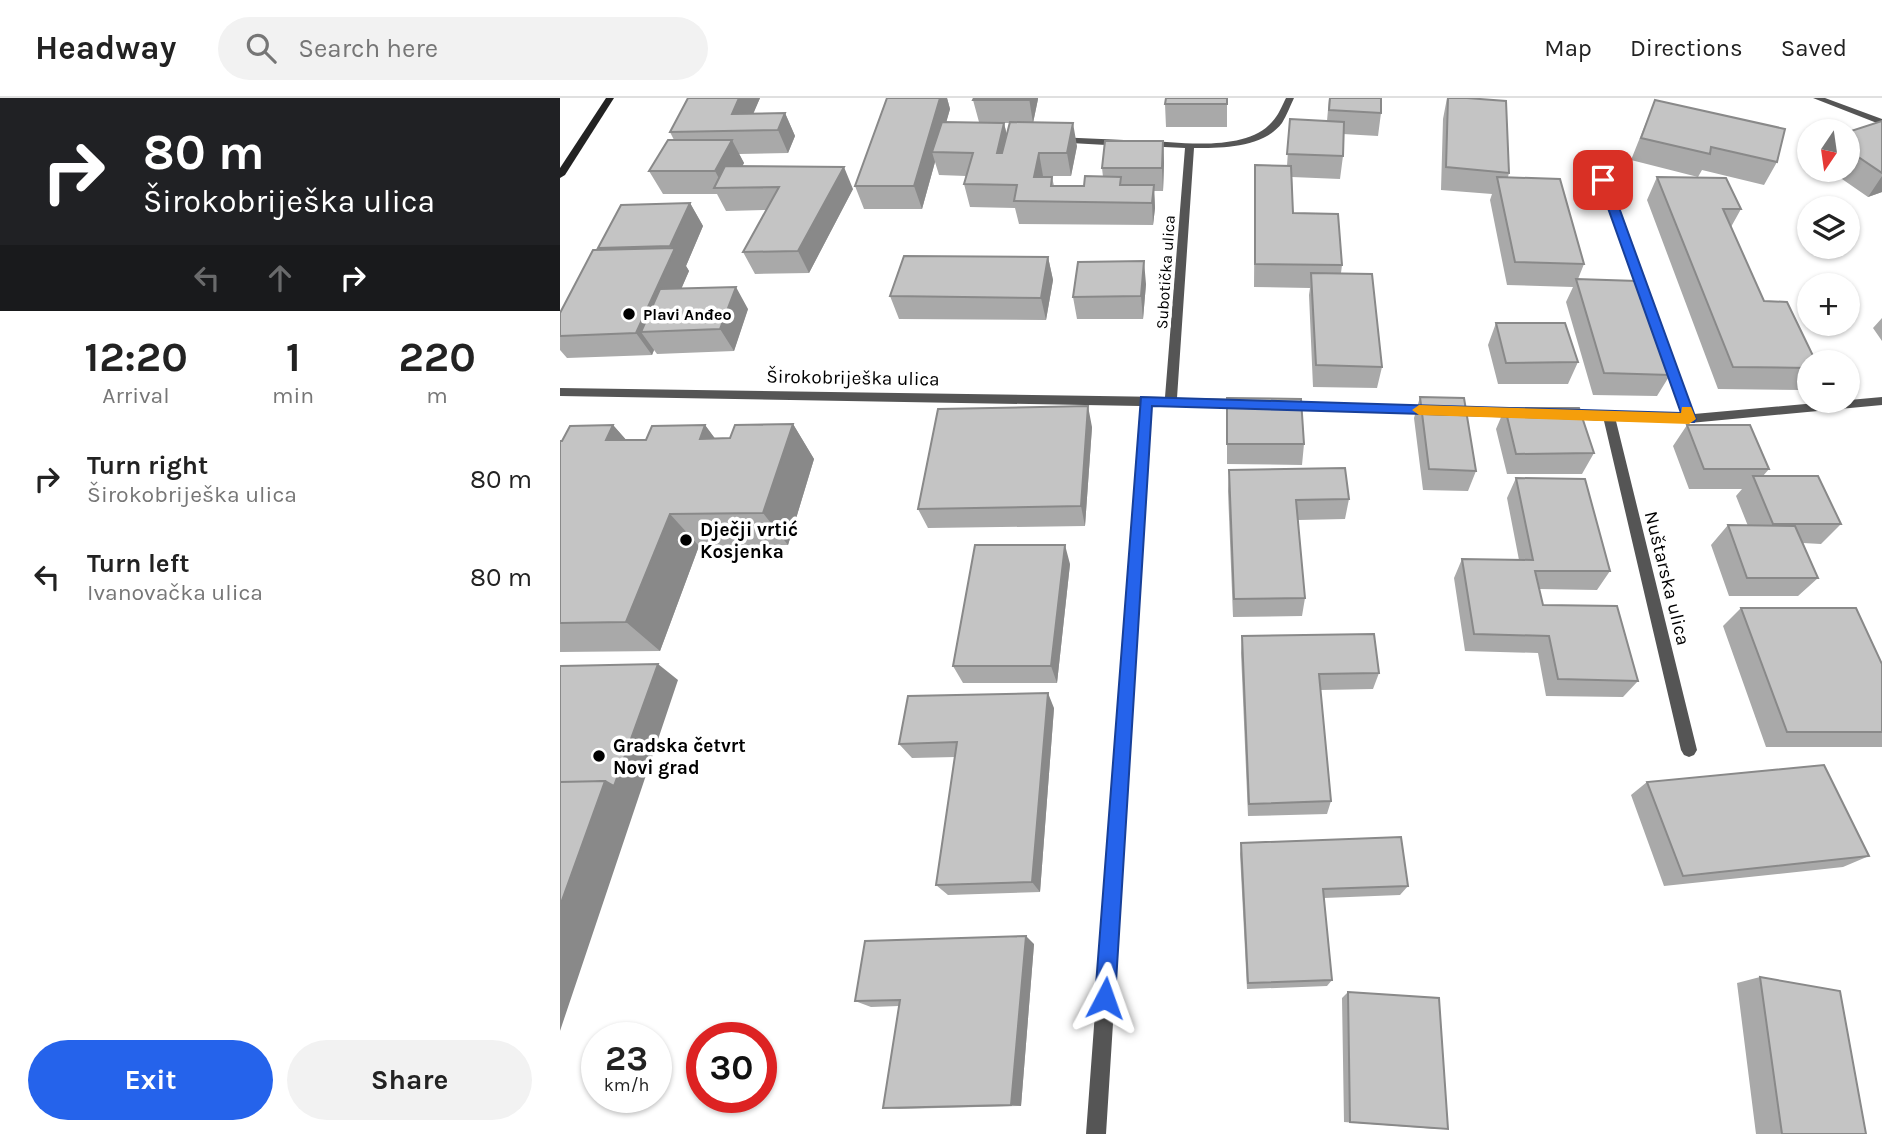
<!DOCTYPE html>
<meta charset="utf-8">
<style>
:root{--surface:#fff;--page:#f2f2f2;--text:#222;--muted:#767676;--line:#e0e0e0;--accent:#2563eb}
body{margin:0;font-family:Karla,sans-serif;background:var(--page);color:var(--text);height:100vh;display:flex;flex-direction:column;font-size:26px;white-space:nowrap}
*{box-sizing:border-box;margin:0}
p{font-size:23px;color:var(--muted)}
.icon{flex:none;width:38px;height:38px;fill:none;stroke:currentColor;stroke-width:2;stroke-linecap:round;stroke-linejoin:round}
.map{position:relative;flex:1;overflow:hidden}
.panel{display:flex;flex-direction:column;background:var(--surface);width:560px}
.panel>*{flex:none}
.banner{background:#202124;color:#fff;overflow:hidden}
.needle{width:46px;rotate:193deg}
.fabs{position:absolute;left:1237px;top:21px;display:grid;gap:14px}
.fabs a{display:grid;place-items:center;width:63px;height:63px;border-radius:50%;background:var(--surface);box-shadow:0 2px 5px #0004;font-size:35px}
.speed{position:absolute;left:21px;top:924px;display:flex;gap:14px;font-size:35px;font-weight:700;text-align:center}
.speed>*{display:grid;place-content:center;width:91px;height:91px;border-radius:50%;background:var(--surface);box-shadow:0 2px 5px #0004;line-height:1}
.speed small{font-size:18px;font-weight:400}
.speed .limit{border:10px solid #d22;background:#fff;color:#111}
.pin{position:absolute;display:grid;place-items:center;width:60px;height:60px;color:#fff;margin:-30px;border-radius:14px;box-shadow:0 4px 10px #0006}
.me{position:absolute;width:77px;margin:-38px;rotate:4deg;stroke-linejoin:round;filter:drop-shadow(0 0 5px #0008)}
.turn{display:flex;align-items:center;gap:24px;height:147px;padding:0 28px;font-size:32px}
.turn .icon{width:91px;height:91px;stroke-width:2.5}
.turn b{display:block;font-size:49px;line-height:60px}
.lanes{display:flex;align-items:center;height:66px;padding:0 28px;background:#0003;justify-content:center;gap:35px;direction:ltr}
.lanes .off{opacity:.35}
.eta{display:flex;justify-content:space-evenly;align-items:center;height:119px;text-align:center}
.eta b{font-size:42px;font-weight:700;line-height:49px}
.cta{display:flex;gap:14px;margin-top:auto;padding:14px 28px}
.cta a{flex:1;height:80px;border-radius:42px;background:var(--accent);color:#fff;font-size:28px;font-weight:700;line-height:80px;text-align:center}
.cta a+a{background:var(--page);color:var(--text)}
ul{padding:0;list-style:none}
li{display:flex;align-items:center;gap:21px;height:98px;padding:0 28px}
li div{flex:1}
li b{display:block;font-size:26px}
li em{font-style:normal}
header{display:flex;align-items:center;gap:42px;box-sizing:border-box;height:98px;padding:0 35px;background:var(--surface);border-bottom:2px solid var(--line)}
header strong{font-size:33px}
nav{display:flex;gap:38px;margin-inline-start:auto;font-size:24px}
.search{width:490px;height:63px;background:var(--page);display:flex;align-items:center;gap:18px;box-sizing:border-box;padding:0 24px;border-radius:38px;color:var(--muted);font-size:26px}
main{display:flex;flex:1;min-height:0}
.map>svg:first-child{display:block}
</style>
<header>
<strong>Headway</strong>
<div class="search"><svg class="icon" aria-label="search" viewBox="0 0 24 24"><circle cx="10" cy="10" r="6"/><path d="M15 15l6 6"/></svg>Search here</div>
<nav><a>Map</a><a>Directions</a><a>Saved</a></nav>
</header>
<main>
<section class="panel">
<div class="banner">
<div class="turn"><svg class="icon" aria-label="right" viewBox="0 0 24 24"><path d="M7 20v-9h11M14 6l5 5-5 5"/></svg><div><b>80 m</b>Širokobriješka ulica</div></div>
<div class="lanes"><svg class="icon off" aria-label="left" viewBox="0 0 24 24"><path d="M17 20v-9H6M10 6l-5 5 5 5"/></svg><svg class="icon off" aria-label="ahead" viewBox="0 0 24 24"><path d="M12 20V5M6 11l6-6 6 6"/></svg><svg class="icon" aria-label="right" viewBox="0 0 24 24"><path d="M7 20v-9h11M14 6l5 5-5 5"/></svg></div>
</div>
<div class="eta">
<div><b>12:20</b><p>Arrival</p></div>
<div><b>1</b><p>min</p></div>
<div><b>220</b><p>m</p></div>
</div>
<ul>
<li><svg class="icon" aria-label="right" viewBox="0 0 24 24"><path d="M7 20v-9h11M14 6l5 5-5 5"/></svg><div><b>Turn right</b><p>Širokobriješka ulica</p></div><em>80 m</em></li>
<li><svg class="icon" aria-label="left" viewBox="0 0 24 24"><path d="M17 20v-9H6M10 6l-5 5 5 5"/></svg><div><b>Turn left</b><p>Ivanovačka ulica</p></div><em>80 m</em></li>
</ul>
<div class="cta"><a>Exit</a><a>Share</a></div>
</section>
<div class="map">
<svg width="1322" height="1036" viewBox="0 0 1322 1036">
<rect width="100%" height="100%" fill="#fff"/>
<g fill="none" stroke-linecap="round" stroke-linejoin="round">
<path fill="#555" fill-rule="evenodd" d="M726 0H734C730 8 727 17 722 25 703 50 663 50 634 50L617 300 684 301 690 305 684 309 592 308 546 1036H526L580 308 0 298V290L605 299 625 50 584 48 579 45 584 42C620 45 686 54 712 24 718 18 722 8 726 0Z
M1253 0H1265L1322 21V27Z
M496 39 564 42 569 45 564 48 493 44V40Z
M1043 79 1048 82 1134 316 1322 299V307L1130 325 1056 323 1137 652 1134 657 1129 659 1124 657 1121 652 1044 323 1006 321 1000 317 1006 313 1122 316 1038 82Z
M722 303 961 311 967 315 961 319 722 311 716 307Z"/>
<path fill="#222" fill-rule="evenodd" d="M46 0H54L5 77 0 80V70Z"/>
</g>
<path fill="#a9a9a9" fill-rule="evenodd" d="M128 0H200L193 15H225L235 38 228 55 179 56 184 65 182 68 293 91 249 175 195 176 183 154 206 112 166 113 157 96H103L89 73 114 42 110 34Z
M327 0H387L390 11 386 24H419L413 2 478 1 473 25 517 48 511 78H483L492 79 494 88H524L543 79 542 70 603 43 604 65 603 93H594L595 110 593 127 459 126 455 110 410 109 404 86 406 78 379 77 375 64 362 111H304L295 88ZM444 25H450L447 37Z
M667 0V29H606L605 6Z
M769 0H821V15L818 38 783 36V58L780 81 732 79 733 115 782 167 781 175 822 269 817 290 753 289 749 197 750 190 694 189 695 67 727 68 730 21 767 23Z
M887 0 949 75 948 79 1024 166 1018 181 1110 277 1097 298 1033 297 1006 204 1013 189 947 187 930 102 932 96 881 92 883 21Z
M1095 2 1217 64 1204 87 1142 72 1138 79 1071 62Z
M1322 23V94L1308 99 1269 72H1288V34Z
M1097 79 1181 111 1171 129 1204 203 1250 264V282L1242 292 1158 291 1087 102Z
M130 105 143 128 126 168 129 173 121 191 188 211 174 253 97 256 94 252 92 257 7 260 0 252V215L39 152 38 150Z
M488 159 493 182 486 222 339 221 330 198Z
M586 186 583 221H517L513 199Z
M1322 220V243L1313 230Z
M936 225 1018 264 1008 286H938L928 247Z
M860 299 916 373 908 393 863 392 854 320Z
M667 300 744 346 742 367 667 366Z
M945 310 1034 355 1022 376H947L936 331Z
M233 326 254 361 228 447 139 448 100 553 0 554V342L2 343 53 327 66 342H86L145 327 155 341 170 340Z
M1127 327 1209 371 1203 378 1281 426 1261 446 1243 445 1258 480 1238 498H1169L1151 447 1168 427 1188 428 1176 398 1182 391H1129L1113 348Z
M532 329 525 428 368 430 358 411Z
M669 372 789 401 785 421 738 422 745 500 742 518 673 519 668 393Z
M956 380 1050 473 1037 492 979 491 983 507 1078 583 1063 599 986 598 978 555 905 553 894 480 902 461 959 462 947 400Z
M510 466 497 585H403L393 568Z
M1181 510 1322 566V649H1206L1163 528Z
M682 538 819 575 813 591 760 592 771 703 767 716 688 718 681 555Z
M494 610 480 794 388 797 376 787 395 659 352 660 339 646Z
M1087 684 1309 758 1283 769 1104 788 1071 697Z
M681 745 848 788 840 797 764 800 772 882 767 888 687 891 680 756Z
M474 846 461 1008 339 1011 323 1010 339 908 311 909 295 903Z
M1200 879 1306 1036H1196L1177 885Z
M788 894 877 1031 784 1024 782 900Z"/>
<path fill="#898989" d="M179 0H200L186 33 172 16Z
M380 0H387L390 11 378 54H372L375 64 362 111 354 88Z
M469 0H478V1L473 25Z
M225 15 235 38 228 55 218 32Z
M444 25 449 47 442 78 437 55Z
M513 25 517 48 511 78 507 55Z
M172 42 184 65 171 90H164L155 73Z
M603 43 604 65 603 93 602 70Z
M479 55 483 78 478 101 474 79Z
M284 69 293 91 249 175 238 153Z
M1322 78V94L1308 99Z
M594 87 595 110 593 127 592 105Z
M130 105 143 128 126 168 129 173 103 233 81 234 94 252 92 257 76 235 113 153 110 148Z
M488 159 493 182 486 222 481 200Z
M584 163 586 186 583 221 581 198Z
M176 189 188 211 174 253 160 231Z
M528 308 532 329 525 428 521 408Z
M233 326 254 361 228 447 203 415Z
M53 327 84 362 46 342Z
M145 327 171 362 140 341Z
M110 416 139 448 100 553 66 524Z
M505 447 510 466 497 585 491 568Z
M98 566 118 582 0 933V808L45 683Z
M488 595 494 610 480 794 472 784Z
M466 838 474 846 461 1008 451 1007Z"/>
<path fill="#c4c4c4" stroke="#898989" stroke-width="2" d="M128 0H179L172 16 225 15 218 32 110 34Z
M327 0H380L354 88H295Z
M414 0H469V2H413Z
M606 0H667V6H605Z
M770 0H821V15L769 12Z
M888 0H907L946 3 949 75 886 69Z
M1095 2 1225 31 1217 64 1151 49 1150 56 1081 40Z
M730 21 784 24 783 58 727 56Z
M1322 23V75L1288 52V34Z
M382 24 444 25 437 55H442L450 24 513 25 507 55H479L474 79H492L491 88H524L525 78 561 79 560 87H594L592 105 454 103 457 87 404 86 413 55 372 54Z
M108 42H172L155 73H89Z
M545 43H603L602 70H542Z
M695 67 731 68 733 115 778 116 782 167 695 166Z
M165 68 284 69 238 153 183 154 219 89 154 90Z
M937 79 1000 81 1024 166 955 164Z
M1097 79 1166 80 1181 111H1163L1204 203 1227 204 1256 264H1250V270L1173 269Z
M130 105 110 148 38 150 61 107Z
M115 150 76 235 0 238V215L33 152Z
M344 158 488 159 481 200 330 198Z
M584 163 581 198 513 199 518 164Z
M751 175 812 176 822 269 756 267Z
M1016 181 1077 183 1110 277 1044 275Z
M176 189 160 231 81 234 100 191Z
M936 225H1005L1018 264 946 265Z
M860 299 904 300 916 373 869 371Z
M667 300 741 301 744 346H667Z
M528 308 521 408 358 411 378 311Z
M945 310H1019L1034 355 956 356Z
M233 326 203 415 110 416 66 524 0 525V343H2L10 328 53 327 46 342H86L92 328 145 327 140 341 170 340 175 327Z
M1127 327H1190L1209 371H1144Z
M785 370 789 401 736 402 745 500 674 501 669 372Z
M1193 378H1258L1281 426H1213Z
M956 380 1025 381 1050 473H975L983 507 1057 508 1078 583 998 581 989 538 914 536 902 461 973 462Z
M1168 427 1235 428 1258 480H1187Z
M415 447H505L491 568H393Z
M1181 510H1296L1322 566V634H1227Z
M814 536 819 575 759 576 771 703 689 706 682 538Z
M98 566 54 688 45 683 0 684V568Z
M488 595 472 784 376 787 397 644 339 646 348 598Z
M1264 667 1309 758 1123 778 1087 684Z
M45 683 0 808V684Z
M841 739 848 788 763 791 772 882 688 885 681 745Z
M466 838 451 1007 323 1010 340 902 295 903 305 843Z
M1200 879 1280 893 1306 1036H1222Z
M788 894 879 900 888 1031 790 1024Z"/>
<path fill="#2563eb" stroke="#184099" stroke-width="2" d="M1039 80 1049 82 1136 321 1134 324 592 308 555 900 552 907 545 910 538 907 535 900 581 299 1121 315 1038 82Z"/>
<path fill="#f59e0b" d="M859 307 1121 315 1122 309H1131L1136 321 1129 326 859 317 852 312Z"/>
<g fill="#000" stroke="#fff" stroke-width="2.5">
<circle cx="69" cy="216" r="7"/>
<circle cx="126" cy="442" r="7"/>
<circle cx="39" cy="658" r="7"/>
</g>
<g text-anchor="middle" stroke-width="7" stroke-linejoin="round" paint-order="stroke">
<g font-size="16" fill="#000" stroke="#fff">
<text transform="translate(605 174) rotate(-86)" y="6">Subotička ulica</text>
</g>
<g font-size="16" font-weight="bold" fill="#000" stroke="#fff" text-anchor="start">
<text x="83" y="222">Plavi Anđeo</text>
</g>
<g font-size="19" fill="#000" stroke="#fff">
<text transform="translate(293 279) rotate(1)" y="7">Širokobriješka ulica</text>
<text transform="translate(1108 480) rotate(76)" y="7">Nuštarska ulica</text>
</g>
<g font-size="19" font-weight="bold" fill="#000" stroke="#fff" text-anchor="start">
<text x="140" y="438">Dječji vrtić<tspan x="140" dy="22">Kosjenka</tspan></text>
<text x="53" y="654">Gradska četvrt<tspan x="53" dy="22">Novi grad</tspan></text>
</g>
</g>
</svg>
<div class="fabs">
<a><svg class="needle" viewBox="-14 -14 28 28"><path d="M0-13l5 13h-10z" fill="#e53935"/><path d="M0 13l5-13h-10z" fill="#767676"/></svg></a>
<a><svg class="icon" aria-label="layers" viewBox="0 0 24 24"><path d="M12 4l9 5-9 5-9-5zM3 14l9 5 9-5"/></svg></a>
<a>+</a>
<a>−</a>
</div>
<div class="speed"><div>23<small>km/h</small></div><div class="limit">30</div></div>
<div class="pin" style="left:1043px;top:82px;background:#d93025"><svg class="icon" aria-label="arrive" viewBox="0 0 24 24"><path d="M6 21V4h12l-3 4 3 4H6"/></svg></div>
<svg class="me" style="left:545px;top:900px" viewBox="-20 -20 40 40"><path d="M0-17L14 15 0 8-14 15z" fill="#2563eb" stroke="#fff" stroke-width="4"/></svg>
</div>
</main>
